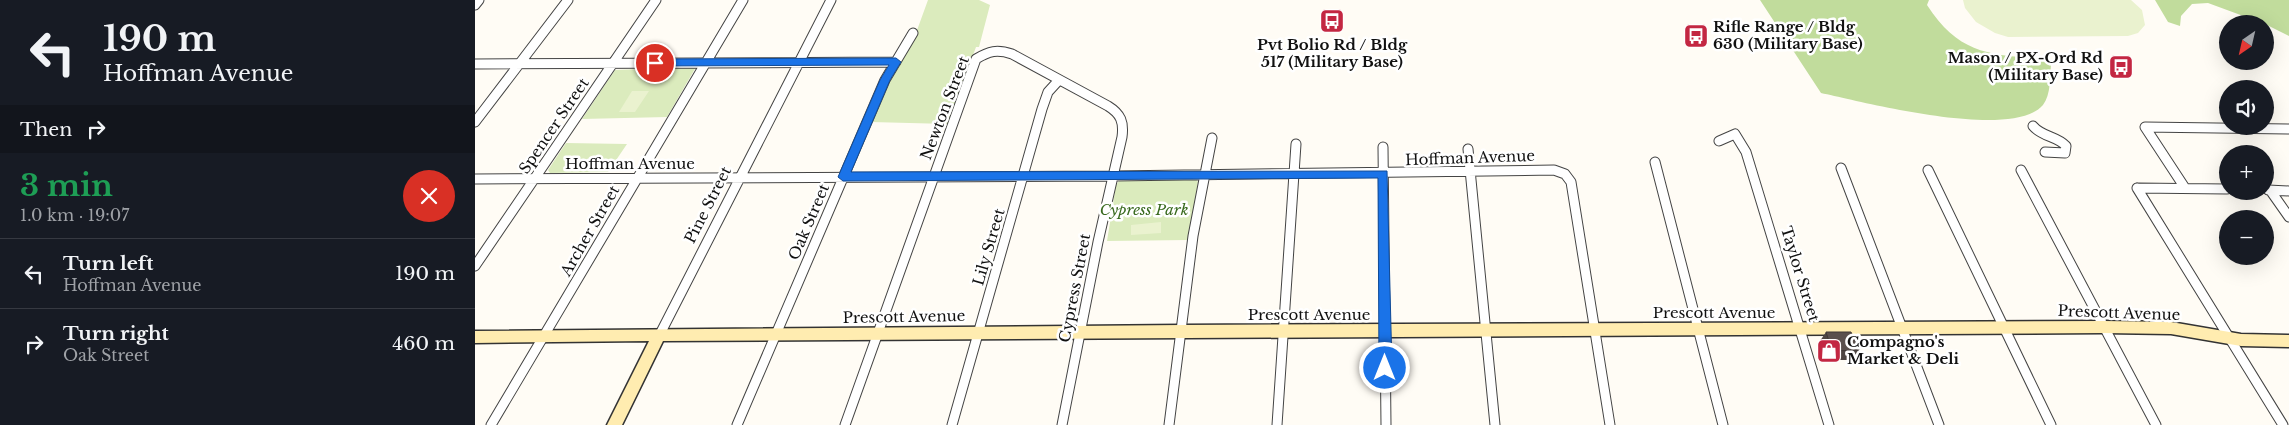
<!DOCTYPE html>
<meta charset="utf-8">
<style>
:root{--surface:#171b24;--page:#20242c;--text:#f1f3f6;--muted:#9ea1a6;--line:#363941}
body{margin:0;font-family:"Libre Baskerville",serif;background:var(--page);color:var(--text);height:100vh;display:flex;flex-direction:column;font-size:19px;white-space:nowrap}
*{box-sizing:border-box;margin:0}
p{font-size:16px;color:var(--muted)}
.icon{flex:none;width:28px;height:28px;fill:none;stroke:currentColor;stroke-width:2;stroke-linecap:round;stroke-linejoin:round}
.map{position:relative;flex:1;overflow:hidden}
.sheet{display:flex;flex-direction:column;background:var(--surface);width:475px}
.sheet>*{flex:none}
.hud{background:#171b24;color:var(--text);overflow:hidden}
.needle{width:32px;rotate:214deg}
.buttons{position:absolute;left:1744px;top:15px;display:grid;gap:10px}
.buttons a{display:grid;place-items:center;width:55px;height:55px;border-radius:50%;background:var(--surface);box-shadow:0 5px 20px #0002;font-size:25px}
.pin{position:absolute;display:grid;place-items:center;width:42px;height:42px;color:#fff;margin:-21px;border:2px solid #fff;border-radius:50%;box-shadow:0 1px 5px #0007}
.me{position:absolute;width:55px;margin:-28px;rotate:0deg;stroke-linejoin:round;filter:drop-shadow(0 0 4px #0008)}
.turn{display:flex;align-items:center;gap:18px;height:105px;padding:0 20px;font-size:22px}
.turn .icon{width:65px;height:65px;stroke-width:2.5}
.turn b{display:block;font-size:35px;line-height:42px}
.then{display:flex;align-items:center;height:48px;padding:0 20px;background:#0003;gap:10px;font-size:19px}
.round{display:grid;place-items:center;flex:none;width:52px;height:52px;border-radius:26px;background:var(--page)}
.head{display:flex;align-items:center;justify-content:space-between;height:85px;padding:0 20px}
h1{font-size:30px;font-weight:700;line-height:38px;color:#1e9e55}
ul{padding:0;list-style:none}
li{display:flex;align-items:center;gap:15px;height:70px;padding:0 20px;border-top:1px solid var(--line)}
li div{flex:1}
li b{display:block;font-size:19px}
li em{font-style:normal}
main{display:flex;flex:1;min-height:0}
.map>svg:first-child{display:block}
</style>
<main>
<section class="sheet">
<div class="hud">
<div class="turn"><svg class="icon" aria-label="left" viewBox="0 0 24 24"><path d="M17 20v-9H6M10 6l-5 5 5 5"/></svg><div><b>190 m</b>Hoffman Avenue</div></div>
<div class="then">Then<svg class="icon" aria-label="right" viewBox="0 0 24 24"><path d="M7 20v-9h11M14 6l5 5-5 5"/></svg></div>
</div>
<div class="head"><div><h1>3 min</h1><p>1.0 km · 19:07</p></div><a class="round" style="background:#d93025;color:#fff"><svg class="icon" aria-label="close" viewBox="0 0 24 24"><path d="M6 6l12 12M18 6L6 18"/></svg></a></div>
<ul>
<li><svg class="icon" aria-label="left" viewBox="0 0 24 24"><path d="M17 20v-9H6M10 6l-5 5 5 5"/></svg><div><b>Turn left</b><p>Hoffman Avenue</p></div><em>190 m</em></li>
<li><svg class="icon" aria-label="right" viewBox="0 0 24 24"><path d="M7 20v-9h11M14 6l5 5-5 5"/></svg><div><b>Turn right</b><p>Oak Street</p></div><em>460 m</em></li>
</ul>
</section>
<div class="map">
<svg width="1814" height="425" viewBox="0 0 1814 425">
<rect width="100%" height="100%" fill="#fffcf5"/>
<path fill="#dbebbd" d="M453 0H504L515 5 504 47H501L473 124 396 122 413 81 441 33Z
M221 67 192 117 107 119 140 70Z
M91 143 152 144 133 172 75 173 73 170Z
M720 178 723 182 713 240 632 241 641 185 644 181Z"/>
<path fill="#c1dc9c" d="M1285 0H1454L1452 5C1485 56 1517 55 1573 59L1576 64C1575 76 1576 95 1568 105 1537 141 1388 102 1346 93Z
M1680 0H1814V36L1790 24 1733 3 1717 4 1706 16 1705 26 1693 22Z"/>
<path fill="#eaf2cf" d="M1488 0H1656L1667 10 1670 25 1663 33 1653 36 1533 37 1520 33 1501 22 1490 8Z
M157 91H174L160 112H144Z
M686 222V233L656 235V225Z"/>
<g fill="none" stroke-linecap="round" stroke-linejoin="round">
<defs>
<path id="street" d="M0 5 4 0
M0 64 421 62
M0 122 93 0
M1558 126C1567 137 1582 136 1591 146L1590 153 1570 152
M1244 141 1260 134 1271 152 1354 425
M908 147 911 425
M993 149 1020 425
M1180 162 1248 425
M1366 168 1464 425
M1453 170 1576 425
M1546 170 1681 425
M0 179 639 176 1079 170 1090 174 1096 182 1135 425
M1662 188 1808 425
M1662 188 1752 189
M1710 188 1670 127 1814 129
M1793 190 1814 191
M1795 190 1814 217
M0 266 181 0
M184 336 356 0
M16 425 268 0
M262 425 410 80 438 33
M370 425 501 59C514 51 522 49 537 54L633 106C646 114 649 122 647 137L623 242 587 425
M477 425 567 109 573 92 584 80
M694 425 718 236 737 138
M802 425 821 144"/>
<path id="secondary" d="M1629 321 1696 322 1766 334 1814 335V347L1766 346 1696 334 1629 333 188 341 147 425H132L174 341 0 343V331L707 325Z"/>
</defs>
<use href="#street" stroke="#444" stroke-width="11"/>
<use href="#secondary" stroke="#333" stroke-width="3"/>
<use href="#street" stroke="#fff" stroke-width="9"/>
<use href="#secondary" fill="#ffecb0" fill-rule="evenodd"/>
</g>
<path fill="#4d4542" d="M1351 332 1384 350 1377 360H1351L1345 341Z"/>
<path fill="#5a504d" stroke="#3f3836" d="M1351 332H1376L1384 350 1357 351Z"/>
<path fill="#1a73e8" stroke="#114b97" d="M421 58 426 62 415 80 376 172 912 171 917 368 915 372 910 374 906 372 904 368 903 178 368 181 363 177 405 80 414 65 180 66 175 63 180 59Z"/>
<defs>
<symbol id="bus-square" viewBox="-11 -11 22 22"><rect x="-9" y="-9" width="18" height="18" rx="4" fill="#c32742" stroke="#fff"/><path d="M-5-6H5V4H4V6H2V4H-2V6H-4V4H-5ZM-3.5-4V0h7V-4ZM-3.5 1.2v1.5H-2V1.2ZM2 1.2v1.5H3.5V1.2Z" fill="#fff"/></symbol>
<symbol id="shop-square" viewBox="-11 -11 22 22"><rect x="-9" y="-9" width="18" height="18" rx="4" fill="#c32742" stroke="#fff"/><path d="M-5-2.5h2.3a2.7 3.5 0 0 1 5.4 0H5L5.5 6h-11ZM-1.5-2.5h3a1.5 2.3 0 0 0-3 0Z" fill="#fff"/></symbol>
</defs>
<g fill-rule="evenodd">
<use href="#bus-square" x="843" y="7" width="28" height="28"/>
<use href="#bus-square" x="1207" y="22" width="28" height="28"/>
<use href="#bus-square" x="1632" y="53" width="28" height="28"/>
<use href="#shop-square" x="1340" y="337" width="28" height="28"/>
</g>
<g text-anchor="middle" stroke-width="5" stroke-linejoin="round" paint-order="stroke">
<g font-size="15" font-weight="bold" fill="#111" stroke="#fff" text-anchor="start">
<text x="1238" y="32">Rifle Range / Bldg<tspan x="1238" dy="17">630 (Military Base)</tspan></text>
<text x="857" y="50" text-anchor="middle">Pvt Bolio Rd / Bldg<tspan x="857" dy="17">517 (Military Base)</tspan></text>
<text x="1628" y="63" text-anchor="end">Mason / PX-Ord Rd<tspan x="1628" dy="17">(Military Base)</tspan></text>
<text x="1372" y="347">Compagno's<tspan x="1372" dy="17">Market &amp; Deli</tspan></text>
</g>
<g font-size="15" fill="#111" stroke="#fff">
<text transform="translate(470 108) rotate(-69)" y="5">Newton Street</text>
<text transform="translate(79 126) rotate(-56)" y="5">Spencer Street</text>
<text transform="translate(995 158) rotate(-2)" y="5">Hoffman Avenue</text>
<text x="155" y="169">Hoffman Avenue</text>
<text transform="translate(233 205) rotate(-63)" y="5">Pine Street</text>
<text transform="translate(334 222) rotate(-67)" y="5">Oak Street</text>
<text transform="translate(115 231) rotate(-60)" y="5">Archer Street</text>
<text transform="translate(514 247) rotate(-74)" y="5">Lily Street</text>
<text transform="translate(1325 274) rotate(73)" y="5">Taylor Street</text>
<text transform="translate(600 288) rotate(-79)" y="5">Cypress Street</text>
<text x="1239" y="318">Prescott Avenue</text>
<text transform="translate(1644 313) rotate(2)" y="5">Prescott Avenue</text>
<text x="834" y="320">Prescott Avenue</text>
<text transform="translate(429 317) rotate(-1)" y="5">Prescott Avenue</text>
</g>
<g font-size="15" font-style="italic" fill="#396a1f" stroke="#fff">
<text x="669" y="215">Cypress Park</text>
</g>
</g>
</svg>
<div class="buttons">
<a><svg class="needle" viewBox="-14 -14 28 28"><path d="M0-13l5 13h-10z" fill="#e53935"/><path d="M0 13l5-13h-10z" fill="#9ea1a6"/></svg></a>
<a><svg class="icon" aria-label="sound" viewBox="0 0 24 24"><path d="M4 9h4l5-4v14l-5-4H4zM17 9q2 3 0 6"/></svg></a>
<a>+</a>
<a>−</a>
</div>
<div class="pin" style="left:180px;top:63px;background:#d93025"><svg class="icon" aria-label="arrive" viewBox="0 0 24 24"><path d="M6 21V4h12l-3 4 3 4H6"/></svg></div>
<svg class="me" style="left:910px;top:368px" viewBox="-20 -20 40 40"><circle r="17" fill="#1a73e8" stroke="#fff" stroke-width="3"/><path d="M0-11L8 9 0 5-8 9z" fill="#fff"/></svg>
</div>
</main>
